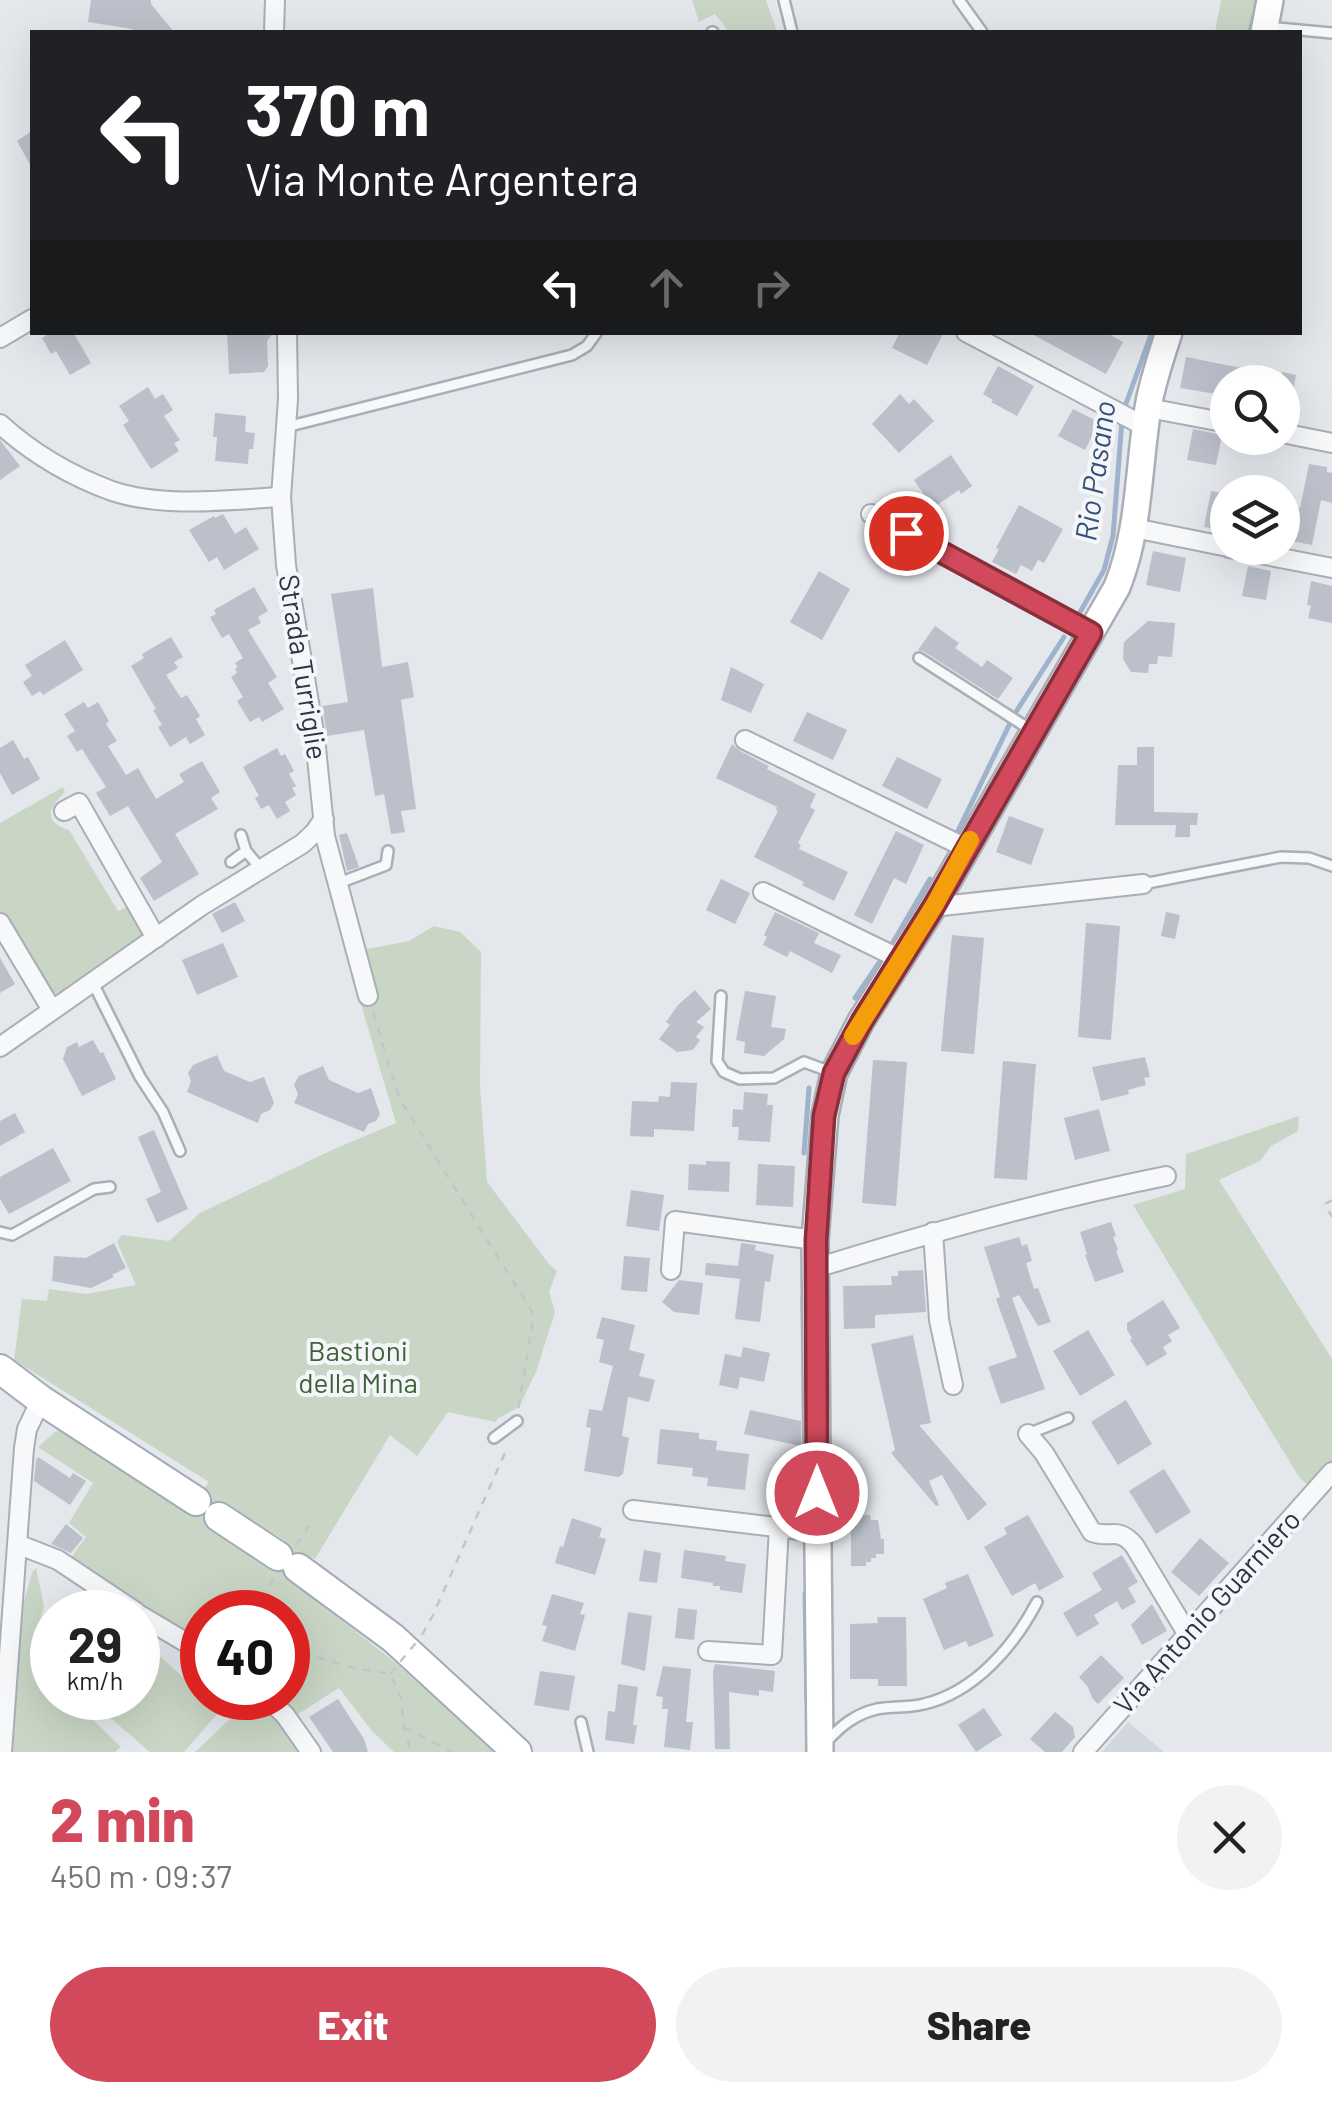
<!DOCTYPE html>
<meta charset="utf-8">
<style>
:root{--surface:#fff;--page:#f2f2f2;--text:#222;--muted:#767676;--accent:#d1495b}
body{margin:0;font-family:Barlow,sans-serif;background:var(--page);color:var(--text);height:100vh;display:flex;flex-direction:column;font-size:38px;white-space:nowrap}
*{box-sizing:border-box;margin:0}
p{font-size:32px;color:var(--muted)}
.icon{flex:none;width:55px;height:55px;fill:none;stroke:currentColor;stroke-width:2;stroke-linecap:round;stroke-linejoin:round}
.map{position:relative;height:1752px;overflow:hidden}
.sheet{display:flex;flex-direction:column;background:var(--surface);flex:1}
.sheet>*{flex:none}
.guide{position:absolute;left:30px;top:30px;width:1272px;height:305px;border-radius:0px;box-shadow:0 10px 40px #0002;background:#202124;color:#fff;overflow:hidden}
.tools{position:absolute;left:1210px;top:365px;display:grid;gap:20px}
.tools a{display:grid;place-items:center;width:90px;height:90px;border-radius:50%;background:var(--surface);box-shadow:0 10px 40px #0002;font-size:50px}
.speed{position:absolute;left:30px;top:1590px;display:flex;gap:20px;font-size:50px;font-weight:700;text-align:center}
.speed>*{display:grid;place-content:center;width:130px;height:130px;border-radius:50%;background:var(--surface);box-shadow:0 10px 40px #0002;line-height:1}
.speed small{font-size:25px;font-weight:400}
.speed .limit{border:15px solid #d22;background:#fff;color:#111}
.pin{position:absolute;display:grid;place-items:center;width:85px;height:85px;color:#fff;margin:-42px;border:5px solid #fff;border-radius:50%;box-shadow:0 2px 10px #0007}
.me{position:absolute;width:110px;margin:-55px;rotate:0deg;stroke-linejoin:round;filter:drop-shadow(0 0 8px #0008)}
.turn{display:flex;align-items:center;gap:35px;height:210px;padding:0 50px;font-size:45px}
.turn .icon{width:130px;height:130px;stroke-width:2.5}
.turn b{display:block;font-size:70px;line-height:85px}
.lanes{display:flex;align-items:center;height:95px;padding:0 50px;background:#0003;justify-content:center;gap:50px;direction:ltr}
.lanes .off{opacity:.35}
.round{display:grid;place-items:center;flex:none;width:105px;height:105px;border-radius:52px;background:var(--page)}
.head{display:flex;align-items:center;justify-content:space-between;height:170px;padding:0 50px}
h1{font-size:60px;font-weight:800;line-height:75px;color:var(--accent)}
.cta{display:flex;gap:20px;margin-top:auto;padding:20px 50px}
.cta a{flex:1;height:115px;border-radius:60px;background:var(--accent);color:#fff;font-size:40px;font-weight:800;line-height:115px;text-align:center}
.cta a+a{background:var(--page);color:var(--text)}
.map>svg:first-child{display:block}
</style>
<div class="map">
<svg width="1332" height="1752" viewBox="0 0 1332 1752">
<rect width="100%" height="100%" fill="#e4e7ec"/>
<path fill="#d2d6de" d="M1128 1722 1164 1752H1102Z"/>
<path fill="#c9d6c5" fill-rule="evenodd" d="M692 0H766L777 32H729L715 14 699 22Z
M1221 0H1258L1250 32H1215Z
M63 787 65 792C49 807 42 822 69 830L118 911 131 905 148 933 62 994 53 993 48 989 0 911V823Z
M434 926 460 932 481 952 480 1087 487 1182 549 1264 557 1271 549 1292 555 1312 536 1372 519 1407 497 1419 496 1422 448 1412 417 1456 390 1435 315 1559 305 1554 289 1579 397 1664 497 1752H394L372 1731 339 1688 298 1714 280 1698H288V1612H202V1643L162 1622 70 1559 86 1537 69 1523 93 1483 38 1447 55 1432 65 1429 188 1510 209 1482 14 1360 22 1299 47 1301 49 1289 87 1294 136 1285 117 1242 122 1235 169 1241 200 1213 334 1149 396 1123 346 953 409 941ZM227 1503 285 1541 269 1565 211 1526Z
M1299 1116 1298 1131 1271 1146 1260 1161 1219 1180 1332 1359V1472L1315 1491 1299 1477 1133 1205 1185 1189 1186 1154Z
M36 1568 44 1606 33 1649 36 1663 52 1679V1698H71L121 1747 115 1752H12L21 1612 32 1573Z
M138 1637 202 1694V1698H207L221 1710 184 1752H150L87 1698H138Z
M252 1698H257L303 1752H195Z"/>
<g fill="none" stroke-linecap="round" stroke-linejoin="round">
<path stroke="#9fb4cc" stroke-width="5" d="M1250 32 1255 13
M1124 409 1152 332
M1079 614 1104 570 1113 536 1122 420
M957 833 1014 715 1064 637
M855 998 892 944 930 879
M804 1153 809 1088
M803 1298 804 1355
M805 1594 807 1701"/>
</g>
<path fill="#bbc0ca" d="M91 0H151V4L174 32H134L132 29 88 22Z
M32 131V168L17 141Z
M51 332H73L91 363 70 375 56 351 51 354 42 338Z
M227 332H274L267 341 268 366 264 372 229 374Z
M900 332H944L927 365 892 348Z
M1028 332H1105L1123 342 1106 374Z
M1186 357 1282 376V372L1296 375 1289 413 1282 412V382H1228V396L1180 388Z
M998 366 1034 386 1017 416 991 402 993 400 983 394Z
M148 387 155 399 163 394 173 410 164 416 180 440 174 443 179 451 151 469 123 425 129 421 119 406Z
M900 394 909 404 914 399 934 421 899 453 872 424Z
M1073 409 1099 422 1085 450 1058 436Z
M215 413 246 416 245 432 255 433 253 449H249L248 464 215 461 217 437H213Z
M1193 429 1222 435 1216 465 1187 460Z
M0 440 20 466 0 480Z
M951 455 972 486 961 494 959 490 933 508 914 480Z
M1309 464 1327 467V472L1332 473V503L1321 500 1312 545 1282 539 1288 505 1300 508Z
M1211 491 1228 494V531L1204 527Z
M1019 505 1063 529 1044 563 1038 560 1032 571 1021 565 1016 574 992 562 999 549 996 548Z
M223 514 235 534 246 527 259 549 224 570 217 557 209 562 189 530 214 516 215 518Z
M1153 551 1186 558 1180 592 1146 585Z
M1248 566 1271 571 1266 600 1242 596Z
M819 571 850 589 822 640 790 622Z
M1311 581 1332 586V623L1308 618 1311 606 1307 605Z
M254 587 268 611 258 617 261 623 248 630 277 677 268 683 284 709 262 722 259 717 250 722 237 701 243 697 231 677 237 673 235 669 238 667 235 663 243 658 229 634 222 638 210 617 216 614 214 610Z
M373 588 382 667 408 662 414 697 401 700 416 809 401 811 405 832 391 834 384 794 375 796 364 730 327 736 322 706 348 702 331 594Z
M1148 621 1175 623 1172 657 1158 656 1157 664H1149L1148 673 1131 672 1123 659 1124 642Z
M935 626 959 643 955 648 982 667 987 660 1013 678 998 699 923 651 918 650Z
M171 637 183 657 174 662 178 668 166 675 181 698 187 695 200 716 196 719 205 735 190 744 186 737 170 747 158 727 162 725 153 710 156 709 131 666 144 658 142 654Z
M65 640 83 670 43 695 40 691 32 696 23 682 32 676 25 665Z
M731 667 764 684 751 713 721 700Z
M84 702 88 708 98 702 109 721 106 724 117 741 108 746 126 775 138 768 156 799 184 782 179 774 202 761 220 792 211 798 218 809 175 834 199 874 154 901 140 878 162 862 128 806 110 816 96 793 106 787 82 749 77 752 67 736 75 731 64 714Z
M807 712 847 730 833 760 793 741Z
M13 740 24 759 28 757 40 779 12 795 0 773V748Z
M732 744 740 751 769 766 767 769 816 794 810 807 815 810 798 843 801 845 799 849 848 872 834 901 802 885 804 882 754 857 778 811 776 810 777 807 716 778Z
M1137 747H1154V812L1198 813 1197 825H1190V837H1175L1176 825H1115L1118 765H1137Z
M277 748 281 756 285 754 294 771 289 774 296 786 292 788 296 795 285 802 290 811 277 819 269 805 261 809 255 798 259 796 243 767Z
M897 757 942 779 927 809 882 786Z
M1009 816 1044 829 1031 865 996 852Z
M896 831 924 845 906 884 894 878 872 924 854 915Z
M347 833 359 867 347 871 339 835Z
M721 879 750 893 735 924 706 910Z
M235 902 245 921 222 933 212 914Z
M775 912 819 933 814 943 841 955 832 973 790 951 787 957 763 945 767 937 764 935Z
M1166 912 1180 915 1175 939 1161 936Z
M1086 923 1120 926 1111 1040 1078 1037Z
M952 935 984 938 974 1054 941 1051Z
M223 943 238 977 197 995 182 960Z
M0 958 15 984 0 993Z
M695 990 711 1009 696 1022 704 1027 696 1037 700 1040 693 1050 677 1052 659 1039 670 1025 666 1022 678 1005Z
M745 991 776 996 771 1027 786 1029 784 1039 764 1056 744 1053 745 1042 736 1040Z
M93 1040 100 1053 103 1052 116 1079 82 1096 63 1059 67 1047 77 1042 79 1047Z
M217 1055 224 1071 250 1082 264 1077 274 1103 270 1110 261 1114 258 1123 187 1092 191 1081 188 1073 193 1065Z
M1145 1057 1150 1077 1144 1078 1146 1085 1128 1090 1129 1094 1101 1101 1092 1067Z
M873 1060 907 1062 896 1206 862 1203Z
M1003 1061 1036 1064 1027 1180 994 1178Z
M323 1066 329 1080 358 1093 371 1088 380 1114 376 1121 368 1124 364 1132 294 1103 298 1094 294 1085 299 1076Z
M671 1082 697 1083 694 1131 654 1129V1137L630 1136 632 1101 658 1102 659 1096 670 1097Z
M744 1092 768 1094 767 1105H773L770 1142 738 1140 739 1127H732L733 1109 743 1110Z
M1099 1109 1110 1151 1075 1160 1064 1118Z
M15 1113 25 1132 0 1146V1121Z
M154 1130 188 1209 157 1223 146 1199 161 1192 138 1137Z
M53 1148 71 1181 9 1214 0 1199V1177Z
M706 1161 730 1162 729 1192 688 1190 689 1164 706 1165Z
M758 1164 795 1166 793 1207 756 1205Z
M631 1190 664 1195 659 1231 626 1226Z
M1111 1222 1116 1236 1113 1237 1118 1250 1116 1251 1124 1272 1095 1282 1085 1255 1087 1254 1080 1232Z
M1019 1237 1022 1246 1027 1244 1032 1261 1026 1263 1034 1289 1038 1288 1051 1322 1038 1326 1019 1295 1012 1298 1045 1389 1001 1404 988 1367 1017 1357 996 1299 1000 1297 984 1247Z
M114 1243 126 1268 112 1275 114 1277 91 1288 52 1281 54 1256 86 1258Z
M741 1243 756 1245 755 1250 774 1255 770 1282 765 1281 760 1322 735 1319 740 1279 705 1275 706 1263 738 1266Z
M624 1256 650 1258 647 1292 621 1290Z
M923 1270 926 1312 875 1315V1328L844 1329 843 1286 892 1285 891 1276H898V1271Z
M679 1280 703 1283 699 1315 674 1312 662 1302Z
M1163 1300 1180 1328 1168 1335 1172 1341 1163 1347 1167 1354 1147 1366 1130 1340 1132 1338 1127 1330V1323Z
M602 1317 635 1325 629 1350 645 1354 639 1376 655 1380 649 1402 628 1397 622 1436 629 1438 623 1474 618 1477 584 1471 591 1428 586 1427 589 1409 602 1411 613 1366 599 1362 604 1340 596 1338Z
M1088 1330 1115 1375 1080 1396 1053 1351Z
M913 1335 931 1423 919 1425 987 1504 968 1521 942 1475 929 1481 939 1505 936 1506 891 1453 895 1450 871 1344Z
M743 1347 770 1353 764 1382 740 1377 738 1389 719 1385 725 1354 741 1357Z
M1126 1400 1152 1444 1118 1465 1091 1422Z
M750 1410 801 1421V1446L744 1434Z
M660 1429 699 1433V1439L717 1441 716 1450 749 1454 745 1490 707 1486 708 1478 692 1476 693 1468 657 1464Z
M38 1457 70 1478 73 1473 86 1481 70 1505 34 1481 36 1461Z
M1164 1469 1191 1512 1156 1534 1129 1491Z
M851 1515H870L871 1520H878L881 1539H884V1554H876V1558H871V1562H866V1566H851Z
M1028 1515 1064 1577 1039 1591 1035 1583 1012 1596 984 1547 1007 1534 1004 1528Z
M572 1518 602 1528 599 1537 606 1539 595 1575 555 1563 560 1546 563 1547Z
M66 1524 83 1538 71 1553 51 1544Z
M1200 1538 1229 1563 1199 1596 1171 1572Z
M644 1550 661 1553 657 1583 639 1581Z
M684 1550 726 1556 725 1561 746 1564 742 1593 720 1590V1586H713V1583L681 1578Z
M1122 1555 1138 1582 1128 1588 1136 1602 1122 1610 1117 1601 1094 1615 1099 1624 1077 1637 1063 1613 1102 1590 1092 1573Z
M968 1574 994 1636 969 1647 966 1641 944 1650 923 1599 947 1588 945 1583Z
M552 1594 584 1603 580 1614 585 1615 575 1651 542 1641 547 1626 542 1625Z
M1152 1604 1167 1631 1142 1645 1131 1625Z
M678 1608 697 1610 694 1640 675 1638Z
M628 1612 652 1616 645 1671 621 1664Z
M877 1617H906L907 1686H878V1679H850V1624L878 1623Z
M1101 1655 1124 1678 1098 1704 1092 1698 1088 1687 1079 1677Z
M715 1664 775 1671 773 1692 759 1690V1696L729 1692 730 1749H715L713 1671Z
M663 1666 691 1669 686 1722H693L690 1750 664 1747 668 1709H662L663 1697 656 1696Z
M540 1671 575 1676 569 1711 534 1705Z
M618 1684 638 1687 633 1725H637L634 1744 605 1740 608 1711 615 1712Z
M338 1699 364 1739 368 1752H333L309 1717Z
M984 1708 1002 1735 976 1752 958 1725Z
M1055 1712 1073 1727 1075 1737 1062 1752H1045L1030 1739Z"/>
<g fill="none" stroke-linecap="round" stroke-linejoin="round">
<defs>
<path id="lane" d="M784 0 792 32
M959 0 982 32
M1268 27 1332 33
M712 32H713
M286 427 572 355 587 346 597 332
M919 658 1031 730
M241 835 246 851 261 869
M231 862 246 851
M339 883 386 865 388 851
M1143 884 1281 857 1309 858 1332 866
M93 983 140 1077 163 1112 180 1151
M721 996 717 1061 724 1072 740 1079 774 1078 804 1062 831 1072
M0 1232 12 1235 94 1189 110 1187
M1028 1434 1068 1418
M494 1438 517 1421
M581 1722 588 1752
M826 1742C841 1726 855 1714 877 1709 893 1706 909 1708 924 1704 975 1692 1014 1646 1037 1602"/>
<path id="street" d="M274 32 275 0
M287 332 288 399 281 497 286 565 315 738 325 836 368 996
M966 332 1146 427
M0 338 32 319
M1148 408 1228 423
M0 424C32 453 71 476 112 491 162 508 228 500 281 497
M1282 433 1332 443
M871 514 1091 633
M1134 528 1228 547
M1229 548 1332 568
M745 740 966 848
M64 811 79 803 156 938
M763 892 900 959
M933 907 1143 884
M0 923 52 1010
M0 1047 201 906 302 844 314 833 324 819
M933 1232 939 1320 953 1385
M816 1268C932 1232 1047 1200 1166 1176
M671 1270 675 1221 815 1240
M1028 1434 1044 1453 1092 1532C1111 1539 1117 1526 1134 1545L1187 1633
M633 1510 817 1532
M17 1544 58 1560 136 1612
M138 1614 202 1652
M708 1651 772 1655 779 1527
M267 1698 285 1715 311 1752
M2 1752 24 1448 27 1429 41 1400
M1083 1752 1332 1472"/>
<path id="secondary" d="M1264 32 1270 0
M820 1752 815 1240 825 1115 834 1073 861 1021 933 907 1117 587C1140 530 1138 469 1148 408 1152 382 1161 358 1169 332"/>
<path id="primary" d="M0 1369 41 1400 196 1501
M219 1517 278 1556
M298 1568 393 1638 517 1752"/>
</defs>
<use href="#lane" stroke="#a9aeb7" stroke-width="14"/>
<use href="#street" stroke="#a9aeb7" stroke-width="22"/>
<use href="#secondary" stroke="#a9aeb7" stroke-width="30"/>
<use href="#primary" stroke="#a3abb8" stroke-width="32"/>
<path stroke="#c2c5cb" stroke-width="2.5" stroke-dasharray="8 8" stroke-linecap="butt" d="M373 1012 399 1098 534 1315 518 1410
M1332 1200 1325 1204 1332 1217
M296 1545 309 1526
M250 1612 275 1577
M422 1635 433 1615 508 1446
M288 1642C318 1662 354 1668 390 1674L401 1698 404 1727 411 1752
M404 1727 452 1752"/>
<use href="#lane" stroke="#f7f8fa" stroke-width="9"/>
<use href="#street" stroke="#f7f8fa" stroke-width="18"/>
<use href="#secondary" stroke="#fff" stroke-width="25"/>
<use href="#primary" stroke="#fff" stroke-width="28"/>
<path stroke="#c2c5cb" stroke-width="2.5" stroke-dasharray="8 8" stroke-linecap="butt" d="M390 1674 420 1638"/>
</g>
<g fill="none" stroke-linecap="round" stroke-linejoin="round">
<defs>
<path id="route" d="M817 1493 816 1240 824 1116 834 1073 862 1021 934 906 1091 633 906 533"/>
</defs>
<use href="#route" stroke="#882f3b" stroke-width="25"/>
<use href="#route" stroke="#d1495b" stroke-width="18"/>
<path stroke="#f59e0b" stroke-width="18" d="M853 1036 934 906 970 840"/>
</g>
<g text-anchor="middle" stroke-width="8" stroke-linejoin="round" paint-order="stroke">
<g font-size="28" fill="#2b3445" stroke="#f4f6f9">
<text transform="translate(303 667) rotate(81)" y="10">Strada Turriglie</text>
<text transform="translate(1207 1612) rotate(-48)" y="10">Via Antonio Guarniero</text>
</g>
<g font-size="28" fill="#3f6138" stroke="#f4f6f9">
<text x="358" y="1361">Bastioni<tspan x="358" dy="32">della Mina</tspan></text>
</g>
<g font-size="30" font-style="italic" fill="#34527a" stroke="#f4f6f9">
<text transform="translate(1096 471) rotate(-82)" y="10">Rio Pasano</text>
</g>
</g>
</svg>
<div class="tools">
<a><svg class="icon" aria-label="search" viewBox="0 0 24 24"><circle cx="10" cy="10" r="6"/><path d="M15 15l6 6"/></svg></a>
<a><svg class="icon" aria-label="layers" viewBox="0 0 24 24"><path d="M12 4l9 5-9 5-9-5zM3 14l9 5 9-5"/></svg></a>
</div>
<div class="speed"><div>29<small>km/h</small></div><div class="limit">40</div></div>
<div class="pin" style="left:906px;top:533px;background:#d93025"><svg class="icon" aria-label="arrive" viewBox="0 0 24 24"><path d="M6 21V4h12l-3 4 3 4H6"/></svg></div>
<svg class="me" style="left:817px;top:1493px" viewBox="-20 -20 40 40"><circle r="17" fill="#d1495b" stroke="#fff" stroke-width="3"/><path d="M0-11L8 9 0 5-8 9z" fill="#fff"/></svg>
<div class="guide">
<div class="turn"><svg class="icon" aria-label="left" viewBox="0 0 24 24"><path d="M17 20v-9H6M10 6l-5 5 5 5"/></svg><div><b>370 m</b>Via Monte Argentera</div></div>
<div class="lanes"><svg class="icon" aria-label="left" viewBox="0 0 24 24"><path d="M17 20v-9H6M10 6l-5 5 5 5"/></svg><svg class="icon off" aria-label="ahead" viewBox="0 0 24 24"><path d="M12 20V5M6 11l6-6 6 6"/></svg><svg class="icon off" aria-label="right" viewBox="0 0 24 24"><path d="M7 20v-9h11M14 6l5 5-5 5"/></svg></div>
</div>
</div>
<section class="sheet">
<div class="head"><div><h1>2 min</h1><p>450 m · 09:37</p></div><a class="round"><svg class="icon" aria-label="close" viewBox="0 0 24 24"><path d="M6 6l12 12M18 6L6 18"/></svg></a></div>
<div class="cta"><a>Exit</a><a>Share</a></div>
</section>
